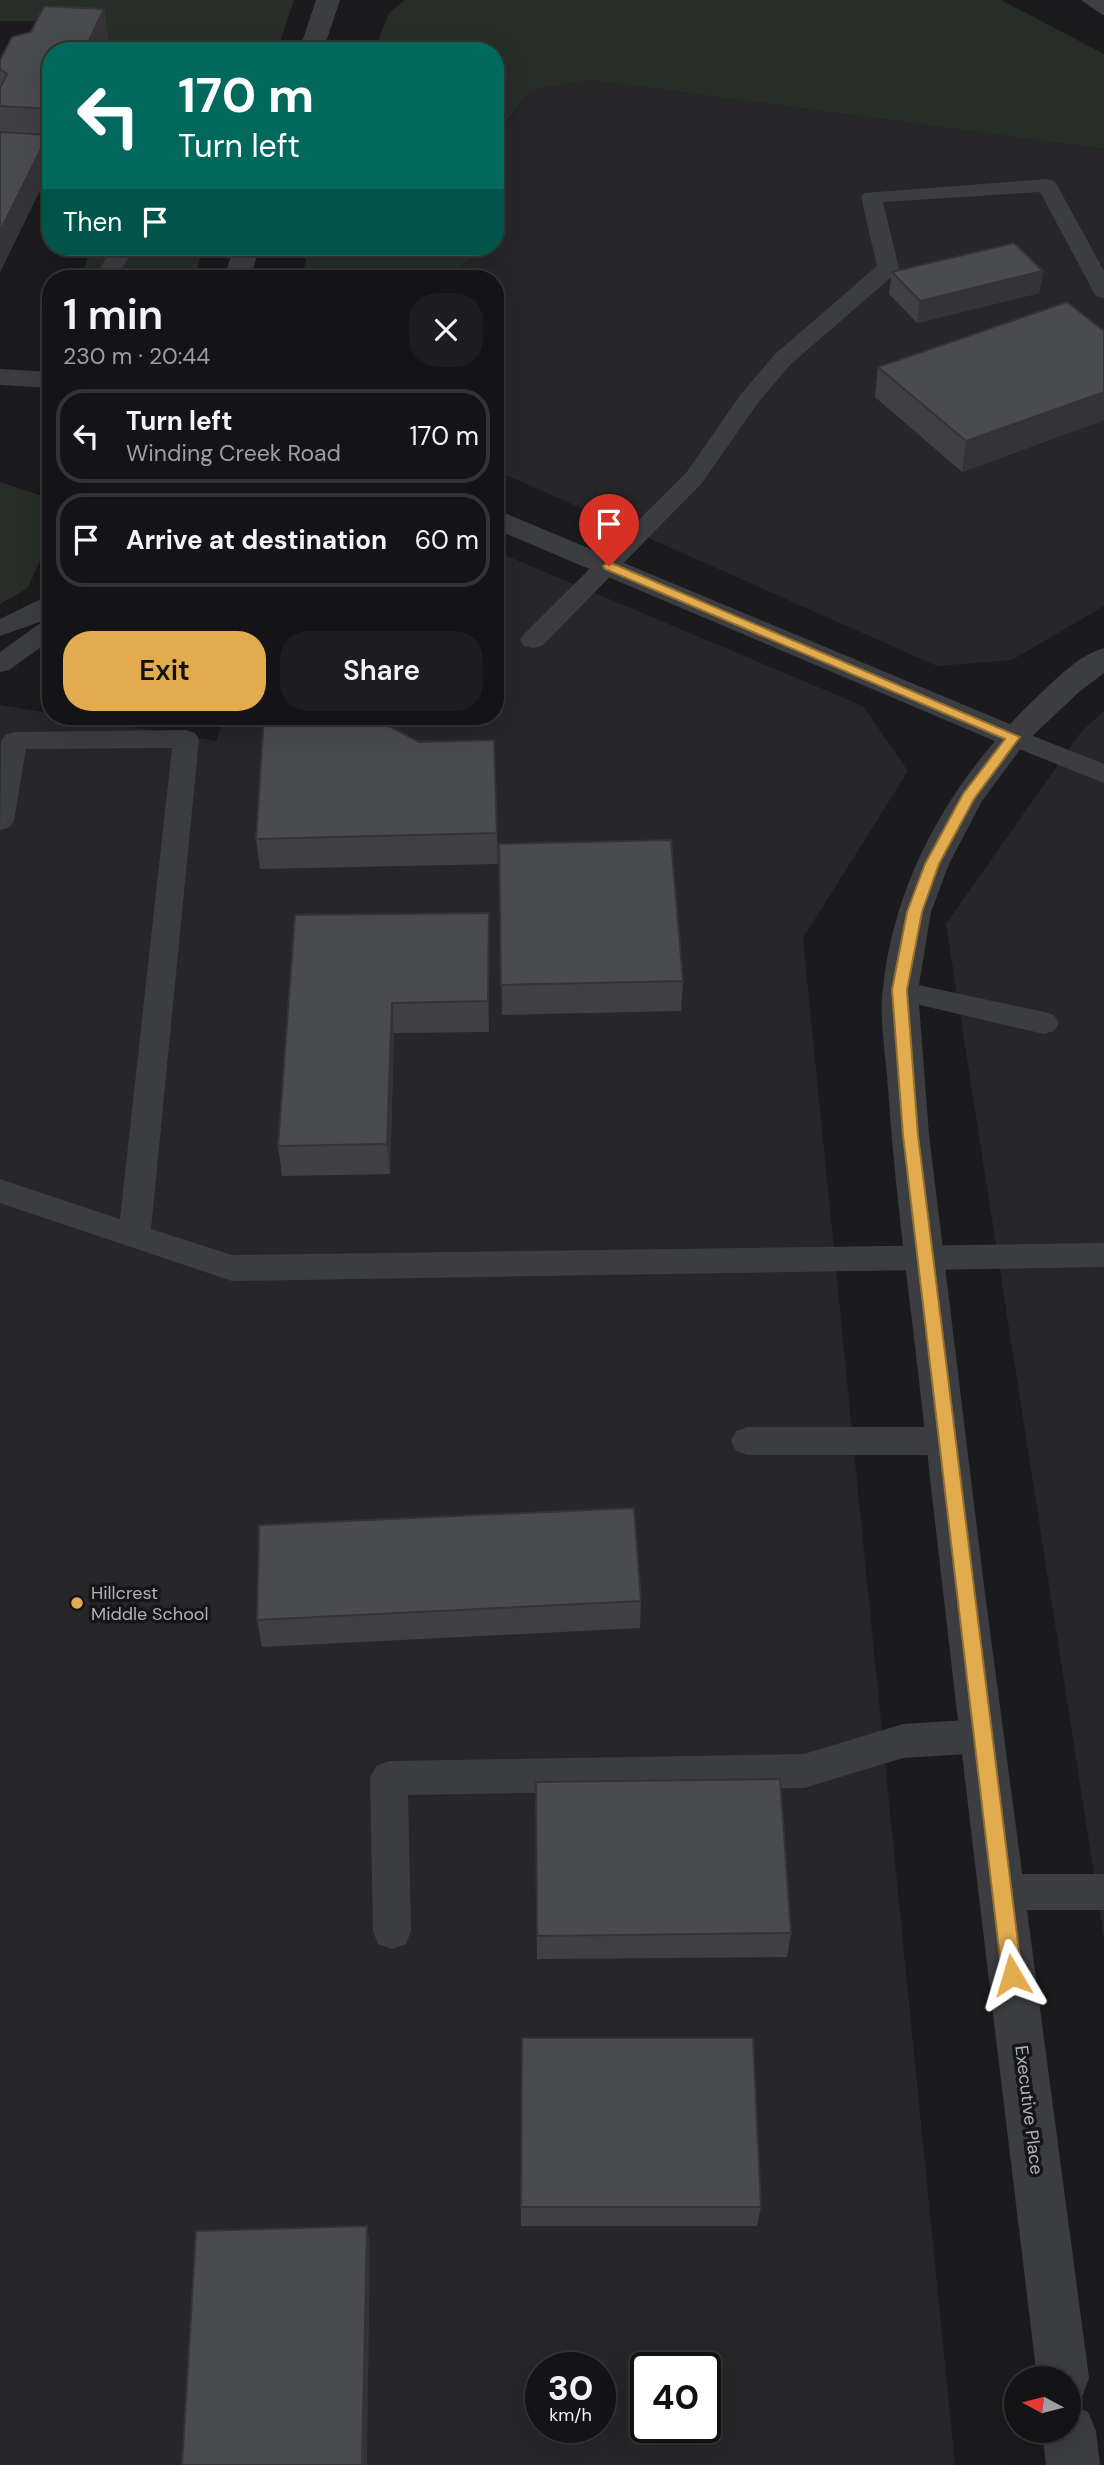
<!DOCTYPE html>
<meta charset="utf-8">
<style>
:root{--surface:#141416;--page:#1d1d1f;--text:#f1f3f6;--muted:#9d9ea1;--line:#333335;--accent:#e2ab4d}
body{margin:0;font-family:"DM Sans",sans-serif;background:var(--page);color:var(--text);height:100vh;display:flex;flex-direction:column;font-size:26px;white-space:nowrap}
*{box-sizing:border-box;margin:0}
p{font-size:23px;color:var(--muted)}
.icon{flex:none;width:38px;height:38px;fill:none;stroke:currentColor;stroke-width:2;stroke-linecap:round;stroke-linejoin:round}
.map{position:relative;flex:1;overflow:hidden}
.drawer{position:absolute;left:42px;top:270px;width:462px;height:455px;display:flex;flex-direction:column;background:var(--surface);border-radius:28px;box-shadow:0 7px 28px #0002,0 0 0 2px var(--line)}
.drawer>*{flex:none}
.top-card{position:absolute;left:42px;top:42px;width:462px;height:214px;border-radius:28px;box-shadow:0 7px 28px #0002,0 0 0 2px var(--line);background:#00695c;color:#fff;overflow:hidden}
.needle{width:46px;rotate:277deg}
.tools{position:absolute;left:1004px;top:2366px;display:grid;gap:14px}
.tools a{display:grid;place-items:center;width:77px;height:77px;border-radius:50%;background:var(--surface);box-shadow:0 7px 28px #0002,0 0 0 2px var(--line);font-size:35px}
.speed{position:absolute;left:525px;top:2352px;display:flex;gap:14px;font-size:35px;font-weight:700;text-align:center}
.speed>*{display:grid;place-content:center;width:91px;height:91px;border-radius:50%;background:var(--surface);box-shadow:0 7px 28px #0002,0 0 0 2px var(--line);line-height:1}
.speed small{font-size:18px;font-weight:400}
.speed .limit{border:4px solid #111;border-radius:10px;background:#fff;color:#111}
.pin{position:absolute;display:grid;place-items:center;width:60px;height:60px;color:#fff;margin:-72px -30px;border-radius:50% 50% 50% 0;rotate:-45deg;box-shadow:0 0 7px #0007}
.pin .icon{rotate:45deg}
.me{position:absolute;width:77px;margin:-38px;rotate:353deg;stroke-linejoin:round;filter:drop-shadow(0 0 5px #0008)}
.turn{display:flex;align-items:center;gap:24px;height:147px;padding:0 21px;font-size:32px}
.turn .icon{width:91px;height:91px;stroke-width:2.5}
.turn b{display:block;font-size:49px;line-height:60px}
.then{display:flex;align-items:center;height:66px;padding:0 21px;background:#0003;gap:14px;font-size:26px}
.round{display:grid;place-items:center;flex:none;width:74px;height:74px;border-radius:28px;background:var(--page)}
.overview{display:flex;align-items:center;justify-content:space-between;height:119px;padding:0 21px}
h1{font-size:42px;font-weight:600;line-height:52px}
.action{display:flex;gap:14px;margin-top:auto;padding:14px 21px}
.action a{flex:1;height:80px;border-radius:28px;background:var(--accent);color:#111;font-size:28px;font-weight:600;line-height:80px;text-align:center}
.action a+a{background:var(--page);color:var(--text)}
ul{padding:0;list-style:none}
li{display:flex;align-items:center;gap:21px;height:94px;margin:0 14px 10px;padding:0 7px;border:4px solid var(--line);border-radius:28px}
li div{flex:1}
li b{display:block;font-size:26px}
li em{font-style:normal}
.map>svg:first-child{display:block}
</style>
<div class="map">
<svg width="1104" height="2465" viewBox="0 0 1104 2465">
<rect width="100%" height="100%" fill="#1b1b1d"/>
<path fill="#27272a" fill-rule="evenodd" d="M590 80 1104 149V606L1012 660 937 666 495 470V278H443L489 247H495L497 134 531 90Z
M495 551 863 706 908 771 803 938 955 2465H0V705L216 741 225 716H495ZM541 2368H600V2427H541ZM646 2368H705V2427H646Z
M1104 711V1938L946 924 1081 732Z"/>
<path fill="#272e28" d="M0 0H294L277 51H86L46 21H0Z
M405 0H1001L1104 54V149L590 80 531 90 497 133 495 157V51H374L389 13Z
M90 247H203L195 278H82Z
M309 247H489L443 278H302Z
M0 482 51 499V534L28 588 0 604Z"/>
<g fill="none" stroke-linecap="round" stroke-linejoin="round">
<path fill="#3c3d41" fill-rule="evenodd" d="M1047 179 1054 181 1057 185 1104 271V298L1096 296 1093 291 1040 192 883 202 899 268 896 273 790 365 757 404 702 483 542 646 533 648 524 646 520 640 524 634 686 473 741 394 774 355 877 266 861 197 864 193Z
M113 247H135L116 278H94Z
M51 594V614L42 621 0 636V619Z
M51 620V640L9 670 0 672V652L42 622Z
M1013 728 1104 764V783L1004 743 1000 737 1004 731Z
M186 730 195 733 199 739 151 1229 232 1255 1104 1243V1267L232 1281 0 1203V1179L120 1219 172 748 26 749 14 821 10 827 0 830 1 741 5 735 14 732Z
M900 981 1044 1012 1054 1015 1059 1023 1054 1031 1044 1034 890 998 885 991 890 984Z
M748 1427H947L959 1431 964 1441 959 1451 947 1455H748L736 1451 731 1441 736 1431Z
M983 1719 996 1724 1001 1736 996 1748 983 1753 903 1758 804 1788 408 1795 411 1931 406 1944 392 1949 378 1944 373 1931 370 1778 376 1766 389 1761 804 1754 903 1724Z
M1001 1874H1104V1910H1001L987 1905 982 1892 987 1879Z"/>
<path fill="#3c3d41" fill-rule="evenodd" d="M316 0H340L323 51H299Z
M234 247H260L250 278H224Z
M0 369 51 372V388L0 385Z
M495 509 1024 730 1029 737 1024 744 1013 748 1002 744 495 529Z"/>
<path fill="#3c3d41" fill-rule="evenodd" d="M1104 648V673L1079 692 1024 744 982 801 949 864 931 912 918 991 929 1135 984 1586 1089 2378 1082 2397 1069 2402V2378H1037C998 2054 958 1730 922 1406 910 1300 895 1194 888 1088 886 1056 879 1020 883 988 895 874 956 773 1038 696 1057 678 1079 655 1104 648Z
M1069 2404 1088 2412 1096 2431 1100 2465H1046L1042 2431H1069Z"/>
</g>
<path fill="#404044" d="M1081 0H1104V15H1103Z
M104 9 108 37 102 51H51V138L49 137 51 151V168L0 272V60L31 32Z
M1043 271 1039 293 917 323 889 294 892 272Z
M1104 331V420L962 472 875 397 878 367Z
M264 716H386V724L419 742 494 740 498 864 260 869 256 839Z
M499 844 683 981 681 1011 502 1015Z
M295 915 489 944V1032L394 1033 390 1174 282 1176 278 1146Z
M641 1601 640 1628 262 1647 257 1620Z
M536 1782 791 1933 787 1957 537 1959Z
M521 2207H761L757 2226H521Z"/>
<path fill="#343437" d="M104 9 108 37 102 51H84Z
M48 135 51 151V168L0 272V231Z
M1043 271 1039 293 917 323 920 301Z
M1104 392V420L962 472 966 441Z
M489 913V1032L488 1001Z
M392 1003 394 1033 390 1174 387 1144Z
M367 2226 370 2245 367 2465H362Z"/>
<path fill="#4a4b4f" stroke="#343437" stroke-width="2" d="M44 6 104 9 84 51H51V109L0 106V88L7 74 0 69V60L12 37 31 32Z
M0 132 48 135 0 231Z
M1014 243 1043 271 920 301 892 272Z
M1067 302 1104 331V392L966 441 878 367Z
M264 716H383V723L419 742 494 740 497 833 256 839Z
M671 840 683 981 501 985 499 844Z
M489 913 488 1001 392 1003 387 1144 278 1146 295 915Z
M634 1508 641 1601 257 1620 259 1525Z
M780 1779 791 1933 537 1936 536 1782Z
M522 2038H753L761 2207H521Z
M367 2226 362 2465H182L196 2231Z"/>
<path fill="#e2ab4d" stroke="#936f32" stroke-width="2" d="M609 562 1020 737 974 799 939 864 922 912 907 990 918 1135 1022 1975 1019 1982 1012 1985 1005 1982 1002 1975 903 1135 892 990 907 912 925 864 963 794 1005 739 605 569 603 566Z"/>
<circle fill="#e2ab4d" stroke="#161618" stroke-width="2.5" cx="77" cy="1603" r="7"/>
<g text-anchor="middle" stroke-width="7" stroke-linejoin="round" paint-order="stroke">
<g font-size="18" fill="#aeb3bb" stroke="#161618" text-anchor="start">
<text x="91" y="1599">Hillcrest<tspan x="91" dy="21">Middle School</tspan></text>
</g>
<g font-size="18" fill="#aeb3bb" stroke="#161618">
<text transform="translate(1029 2110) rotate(83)" y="6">Executive Place</text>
</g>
</g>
</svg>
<div class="tools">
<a><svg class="needle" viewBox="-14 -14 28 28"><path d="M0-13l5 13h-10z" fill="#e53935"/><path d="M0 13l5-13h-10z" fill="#9d9ea1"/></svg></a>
</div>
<div class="speed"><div>30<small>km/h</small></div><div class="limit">40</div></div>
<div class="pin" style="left:609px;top:566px;background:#d93025"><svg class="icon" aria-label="arrive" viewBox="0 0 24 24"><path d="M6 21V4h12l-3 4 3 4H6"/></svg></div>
<svg class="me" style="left:1012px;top:1975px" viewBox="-20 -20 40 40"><path d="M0-17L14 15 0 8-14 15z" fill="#e2ab4d" stroke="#fff" stroke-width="4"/></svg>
<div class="top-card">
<div class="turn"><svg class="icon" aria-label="left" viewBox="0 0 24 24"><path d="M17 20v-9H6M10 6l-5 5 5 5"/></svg><div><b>170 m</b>Turn left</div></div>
<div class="then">Then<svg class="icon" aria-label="arrive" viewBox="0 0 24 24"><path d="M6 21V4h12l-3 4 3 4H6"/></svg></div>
</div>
<section class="drawer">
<div class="overview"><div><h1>1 min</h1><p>230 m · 20:44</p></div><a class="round"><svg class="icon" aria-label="close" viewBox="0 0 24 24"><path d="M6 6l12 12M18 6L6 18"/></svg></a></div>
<ul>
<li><svg class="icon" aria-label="left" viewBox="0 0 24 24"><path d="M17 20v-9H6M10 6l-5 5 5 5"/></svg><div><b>Turn left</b><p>Winding Creek Road</p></div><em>170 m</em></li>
<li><svg class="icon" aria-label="arrive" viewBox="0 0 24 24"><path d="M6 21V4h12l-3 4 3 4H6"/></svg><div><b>Arrive at destination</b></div><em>60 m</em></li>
</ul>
<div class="action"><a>Exit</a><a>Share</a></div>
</section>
</div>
